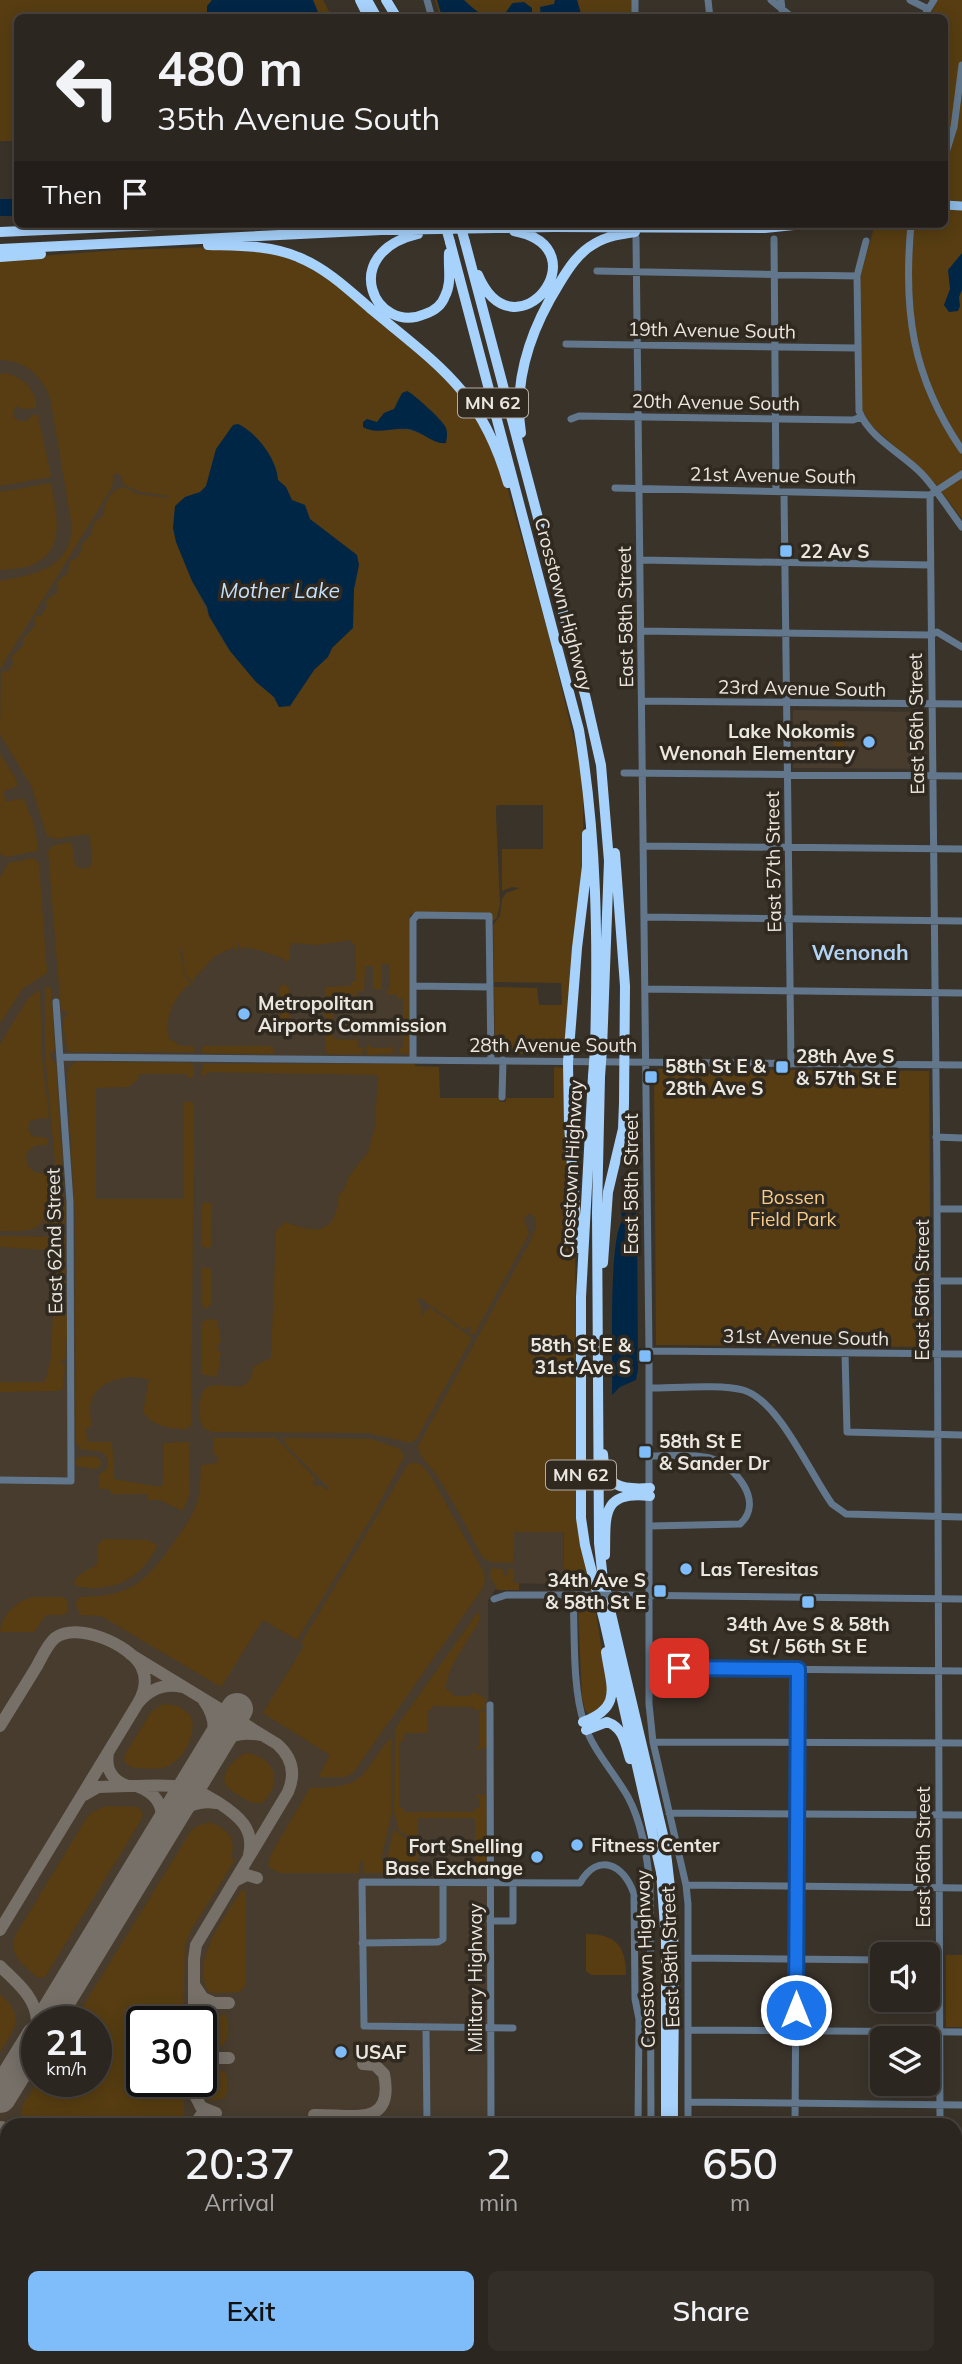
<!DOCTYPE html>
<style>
:root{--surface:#2c2620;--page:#342e29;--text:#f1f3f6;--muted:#a6a5a5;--line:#48433e;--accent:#7ebdf9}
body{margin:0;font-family:Mulish,sans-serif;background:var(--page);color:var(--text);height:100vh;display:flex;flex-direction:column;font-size:26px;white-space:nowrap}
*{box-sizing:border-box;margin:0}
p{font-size:23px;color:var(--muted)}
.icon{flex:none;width:38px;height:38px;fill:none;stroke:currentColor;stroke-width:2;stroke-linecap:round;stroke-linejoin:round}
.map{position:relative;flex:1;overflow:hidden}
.sheet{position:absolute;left:0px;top:2118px;width:962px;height:247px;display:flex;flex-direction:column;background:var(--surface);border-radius:21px 21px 0 0;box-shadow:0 4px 18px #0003,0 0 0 2px var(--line)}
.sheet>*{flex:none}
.top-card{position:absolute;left:14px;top:14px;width:934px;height:214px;border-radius:10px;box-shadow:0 4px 18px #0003,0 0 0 2px var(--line);background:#2c2620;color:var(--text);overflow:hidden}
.fabs{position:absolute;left:870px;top:1942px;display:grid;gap:14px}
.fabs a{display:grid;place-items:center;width:70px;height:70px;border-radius:10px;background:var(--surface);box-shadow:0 4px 18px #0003,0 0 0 2px var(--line);font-size:35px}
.speed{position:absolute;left:21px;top:2006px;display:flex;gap:14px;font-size:35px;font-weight:700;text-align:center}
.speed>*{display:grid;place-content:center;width:91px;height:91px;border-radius:50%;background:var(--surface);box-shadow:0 4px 18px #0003,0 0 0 2px var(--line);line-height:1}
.speed small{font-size:18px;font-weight:400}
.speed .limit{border:4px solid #111;border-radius:10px;background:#fff;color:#111}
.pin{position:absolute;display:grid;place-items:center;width:60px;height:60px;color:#fff;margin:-30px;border-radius:14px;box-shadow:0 4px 10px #0006}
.me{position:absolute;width:77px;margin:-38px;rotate:0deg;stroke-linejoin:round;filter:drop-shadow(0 0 5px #0008)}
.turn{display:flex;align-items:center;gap:24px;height:147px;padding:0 28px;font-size:32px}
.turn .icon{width:91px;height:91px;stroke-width:2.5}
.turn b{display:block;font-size:49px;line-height:60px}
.then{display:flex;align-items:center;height:66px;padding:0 28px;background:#0003;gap:14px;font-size:26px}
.eta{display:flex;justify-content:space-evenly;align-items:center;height:119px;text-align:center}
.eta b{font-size:42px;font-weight:600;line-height:49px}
.action{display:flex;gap:14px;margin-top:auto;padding:14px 28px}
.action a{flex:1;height:80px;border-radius:10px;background:var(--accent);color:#111;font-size:28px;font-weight:600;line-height:80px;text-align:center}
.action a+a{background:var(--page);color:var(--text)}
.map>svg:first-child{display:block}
</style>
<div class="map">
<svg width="962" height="2364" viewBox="0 0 962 2364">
<rect width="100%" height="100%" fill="#3a332a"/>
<path fill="#473c2d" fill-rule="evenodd" d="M0 273 435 399 501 663 493 909 410 910 412 1113H552L562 1354 564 1584 500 1583 488 1600 491 2124H7V2357H494V2364H0ZM37 2021H96V2081H37ZM142 2021H201V2081H142Z
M793 710 926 712V769L793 768Z"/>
<path fill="#573d11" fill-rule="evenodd" d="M0 0H323L332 17 18 18 17 141H0Z
M435 0H632V17H440Z
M938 0H962V519L934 482 871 425 862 410 860 278 875 224H945V18L929 17Z
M213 247 258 248 314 266 441 369 475 411 504 476 548 632 583 777V874L565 1053 495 1054 494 987 537 988 539 1005H562L561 983 494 982 493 925 500 916 502 899 506 893 520 888 512 887 502 891V849H543V805H499L496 806V815L500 904 497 918 493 921 488 913 478 912H417L410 915 409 1054 399 1053 400 1048 403 1047V999L398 998V994L388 995V989H390L389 964H382V989H373V966H365L364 991H357V1002H353V994H346V1002H341L340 994H333L334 1039 355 1040 356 1031 358 1047 363 1048 362 1054H329L326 1051V1015H323V1009L326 1008V987L351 986V982H355L356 945 352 944V940L317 945 291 943 289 960 286 963 285 959 259 950 242 947 240 951 239 943H237V952L234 947 215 956 193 980 194 984 185 974 182 949H180L184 974 192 986 188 985C173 1000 163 1018 170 1041L173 1040 180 1046H193L195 1052H71L67 1049 63 1022 68 1012 61 1010 48 851 52 846 68 842 72 845 75 865 80 869 88 868 92 863 90 837 88 834 56 839 47 836 31 785 0 734 1 674 3 671 8 672 14 662 11 657 23 646V639L36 625 34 619 37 615 41 616 47 607 46 600 57 593V582L68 573 70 561 77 558 81 552V545L91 535 94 523 103 516C105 503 109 490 124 487L137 494 168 498 169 496 141 492 124 485 120 474H114L112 487 0 669V581C34 574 69 571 72 527L50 397C41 375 25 360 0 360V259L120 250ZM398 398 429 409 441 421 440 444C417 429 398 427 372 431L384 413 395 409ZM233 425C254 435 277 456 278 480L286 487 292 500 305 505 310 519 357 555 358 575 354 589 353 607 328 657 314 670 290 706 275 702C273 692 260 687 254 679 246 669 237 660 229 650 217 634 172 545 174 527 175 518 181 506 185 497 217 493 206 469 217 449 221 441 229 434 233 425Z
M4 373C20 375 38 390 36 408L23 409 15 406 13 416 19 421H27L32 415H38L51 477 0 486V374Z
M51 483C56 511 67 549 34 564 24 569 10 569 0 570V492Z
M833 739 842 740 847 748V763H833Z
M0 754 16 779 17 786 3 792 6 802 23 798 34 824 38 848 37 851 6 857 0 854Z
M34 858 39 864 47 973 23 988 0 1023V877L9 863Z
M284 984 289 988 290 1033 280 1035V987Z
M45 987H50L51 990 55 1051 49 1054 52 1056 50 1058 56 1064 66 1223 59 1231 42 1229 54 1207 57 1183 45 1053Z
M40 989 42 1058 49 1117 48 1119 42 1118 30 1121 28 1129 32 1136 47 1138 49 1141 45 1146C30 1141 19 1159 32 1170 38 1175 47 1172 54 1176 55 1196 52 1223 29 1230 20 1232 9 1231 0 1231V1044L28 999Z
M369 1044 372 1048H391L393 1044V1053L367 1055 366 1048Z
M205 1046H272L274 1051 273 1054 203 1053 201 1049Z
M76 1062 191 1063 194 1067V1075L191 1078H188L187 1074H139L138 1079 129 1087 96 1088V1199H183L184 1102H192L194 1105 191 1425 187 1429C170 1429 154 1427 143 1412L149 1380C131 1372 96 1380 91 1402 89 1410 91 1418 91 1426L86 1429 87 1442H112L114 1479 160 1487 163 1484 164 1443 189 1442 190 1493 183 1511 160 1500H148V1494H111L110 1489H99V1475L107 1469 108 1459 103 1452 80 1449 76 1442 75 1214 67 1077 69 1068Z
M204 1064H415V1066L439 1067 440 1098H500V1102H506V1098H554V1067L564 1068 575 1245 578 1505 608 1686V1701L590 1715 585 1710 582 1697 578 1608 580 1603 590 1600 589 1589 564 1590V1532H514L513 1563 492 1562 483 1558C467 1529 452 1496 432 1469 426 1461 419 1456 418 1446L531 1240 536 1227V1219L532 1215 528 1214 524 1218 529 1234 474 1335 469 1333 471 1329 469 1326 465 1330 420 1298 417 1299 422 1309 420 1315H422L429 1307 472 1338 417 1438 411 1443 368 1433 213 1432C210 1431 205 1430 203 1427 198 1421 199 1396 204 1390 218 1375 251 1403 253 1367L271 1358 276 1231 285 1222C319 1235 336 1234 339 1193L343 1192 350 1175 368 1152 375 1127 378 1075 207 1072 206 1076 201 1074Z
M654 1069 929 1071 931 1347 656 1345Z
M206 1202 212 1204 211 1246 208 1249 201 1245V1206Z
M0 1236 65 1237 66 1292 62 1300H56L54 1274 50 1270 45 1250 0 1247Z
M204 1267 210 1268 211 1271V1304L206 1309 201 1304V1270Z
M56 1305 64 1306C70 1320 66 1343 65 1359L61 1360V1364L65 1365 63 1389 58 1391 0 1392V1382H45L51 1358 53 1313Z
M206 1319 217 1320 221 1343H218V1351L221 1352 217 1377 201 1374V1324Z
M214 1438H276L315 1478 313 1483 316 1487 320 1485 328 1490 329 1488 285 1444 284 1438 371 1439 400 1449 404 1457 373 1515 297 1640 263 1620 221 1687 101 1616 80 1615 76 1605 79 1597C128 1597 145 1584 172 1545 181 1532 192 1518 197 1503 201 1490 200 1478 201 1465L217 1463V1456L214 1454Z
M82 1456 98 1457 102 1464 96 1469 77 1466 76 1460Z
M413 1462 422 1465 433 1480 482 1569 485 1576 484 1586 353 1773 345 1777H318L330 1755 263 1713 304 1646 301 1643 407 1466Z
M104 1539 147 1540 158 1545C142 1578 113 1594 76 1586L74 1581 79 1575 98 1564V1545Z
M492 1568 503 1569 504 1576 508 1575V1569H513V1583H519V1590H497L490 1575Z
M33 1597H64L67 1601V1613L63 1615H46L34 1632H0C2 1615 17 1600 33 1597Z
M478 1612 480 1618 478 1623C468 1640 445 1671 446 1689L455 1696H469L475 1692 486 1699V1709L474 1710V1707L431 1706V1710L427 1711V1733H405L403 1741 399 1742V1808H403V1812H476V1808L480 1807V1798H476L477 1795H486L487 1876 481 1879 477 1875H462L475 1874V1818H418V1838L408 1836 399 1830 394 1812 395 1729Z
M163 1704 178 1706 191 1716C197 1732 185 1757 170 1765 161 1770 152 1769 142 1768 133 1768 128 1768 124 1759L126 1753 151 1712Z
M480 1711 486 1712 487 1747 478 1750 476 1747 480 1746Z
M391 1737V1816L381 1861 386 1862 394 1829 405 1838 418 1841V1874L415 1871H410L409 1873H364V1861L361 1860 359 1873H279L268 1866 271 1854 310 1788C369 1787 357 1778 391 1737Z
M246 1753C275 1757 284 1783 262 1803 253 1804 249 1801 241 1797 236 1793 227 1789 225 1783 221 1771 237 1757 246 1753Z
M107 1806 139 1807 143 1814 140 1822 45 1977 38 1978C25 1966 8 1955 15 1936L86 1819 92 1812Z
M210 1822C227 1829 237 1838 231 1857L235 1860 191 1930 185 1945 183 2021H142V2044L133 2052V2061L137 2068 142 2069V2081H184V2124H20L22 2106 38 2081H96V2021H74L191 1831 197 1826Z
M244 1890 246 1893V1985L240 1992 212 1993 207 1990C193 1955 224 1919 241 1891Z
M586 1934C616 1934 626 1946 626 1975H591L586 1971Z
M946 1955H962V2027H946Z
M0 1994C25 2018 16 2026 0 2052Z
M225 2014C230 2024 230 2042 219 2048L207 2046C202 2030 209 2017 225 2014Z
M219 2070 225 2072C228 2081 228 2090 225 2098L213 2101 207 2099C203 2090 203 2081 207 2072Z
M0 2172 7 2179V2246L0 2239Z
M0 2284 7 2291V2357H73L79 2364H0Z
M254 2357H344L351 2364H261Z"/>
<path fill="#002646" d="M212 0H313L320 17H207V6Z
M437 0H464C476 11 490 25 506 12 509 9 510 5 513 3L524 2 532 8V17H442Z
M555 0H577L582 17H541L540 7 554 4Z
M0 199H17V216H0Z
M962 253V290L959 297 960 306 958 311 949 312 944 305 950 289 948 270Z
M407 391C414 394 442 420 445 426 448 431 447 437 446 443 434 445 421 431 409 429 394 427 375 435 363 427V422L367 419 377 422 384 413 394 409 402 393Z
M238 424C256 432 277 459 278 480L286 487 292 500 305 505 310 519 357 555 359 565 354 589 353 628 332 648 328 657 314 670 290 706 279 707 274 697 256 682 230 651 209 616 207 607 192 581 176 542 173 528 175 506 185 497 200 492 206 486 216 449 233 425Z
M630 1202 635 1204 637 1216 638 1369 636 1380 620 1387 612 1395C613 1365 608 1236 623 1220L621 1213Z"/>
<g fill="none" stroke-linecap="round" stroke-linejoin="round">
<path stroke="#767068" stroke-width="12" d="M130 1654 277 1744C292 1757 296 1773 288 1792L196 1945 194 1959V2021
M204 1701C218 1720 215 1736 207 1757 221 1739 236 1730 260 1735
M0 1726C12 1706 25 1686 37 1666 42 1657 47 1645 55 1638 77 1621 130 1645 141 1666 148 1679 145 1691 138 1703 150 1689 164 1683 182 1687
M128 1786C146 1786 166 1784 184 1787 197 1789 207 1796 219 1803 239 1816 255 1829 249 1855
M139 1787C166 1797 166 1821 155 1844 172 1821 183 1798 216 1803
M84 1795 98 1787 128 1786C113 1781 105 1770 108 1753
M235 1881 247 1875 257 1878
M0 1930 138 1703
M0 1966C16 1982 36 1997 37 2021
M214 2003H229
M195 2021 202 2008 214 2003 203 1998 195 1986
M28 2053 37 2030
M204 2058H229
M194 2093 201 2107 216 2113 202 2114 195 2124
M314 2115C351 2114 395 2129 384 2074L375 2065 363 2064
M0 2260 7 2267
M97 2357 104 2364
M161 2364 168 2357"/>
<path stroke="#767068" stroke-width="32" d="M47 2021 237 1709
M0 2097 37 2037
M0 2137 7 2144
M221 2357 227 2364"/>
<path stroke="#62778c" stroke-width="7" d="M427 0 432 18
M635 0V18
M708 0 710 18
M771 0 793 18
M781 0 783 18
M910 0 928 9
M923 18 934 0
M945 156 954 127 962 65
M911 224C903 311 912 377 962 450
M636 238 649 1351V1704L653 1742 686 1885 688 1904V2124
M774 239 776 491
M866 241 857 276 859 411C870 439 902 453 922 474 937 490 949 510 962 527
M597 271 857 276
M566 344 857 348
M571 419 579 416 853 420 861 417
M615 488 930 495 962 474
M784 492 791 1064
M930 495 937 1177 940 2124
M640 560 930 565
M641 631 930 635 937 632 962 647
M642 701 962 704
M624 773 962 776
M644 846 962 849
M645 917 962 921
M413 986 490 987
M646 989 962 993
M60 1057 962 1065
M413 1060V920L417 915 489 916 491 1060
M502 1097 503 1060
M936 1137 962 1138
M937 1209H962
M937 1281H962
M649 1351 962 1354
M845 1353 847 1432 962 1435
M650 1388C674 1388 722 1384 743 1390 779 1400 810 1474 832 1504L846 1514 962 1517
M650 1456C669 1456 691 1454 710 1458 735 1465 765 1502 740 1524L650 1526
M0 1480 71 1481 70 1202 56 1002
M573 1595C575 1633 572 1687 584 1723 593 1751 614 1772 628 1797 642 1823 647 1855 650 1885L651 2124
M620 1595 962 1599
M494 1599 506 1595H585
M649 1668 962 1671
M490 1705 491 2124
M653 1742 962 1743
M669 1813 962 1815
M686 1885 962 1888
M490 1921H513V1884
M362 1943 438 1942 443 1939V1883
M688 1958 882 1960
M928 1960H939
M426 2028 427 2124
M513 2028 364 2026 362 1882 580 1883C598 1852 624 1864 634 1894L635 1999 639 2019 638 2124
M688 2030 962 2032
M688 2102 962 2105
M795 2124 798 1669
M956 2177H962
M956 2249H962
M956 2321H962
M428 2357V2364
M491 2357V2364
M507 2357V2364
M650 2357V2364
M693 2357V2364
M796 2357V2364
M940 2364V2357"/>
<path stroke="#8cb9e4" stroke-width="9" d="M945 205 962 206"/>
<path stroke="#a7d2fb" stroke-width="10" d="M360 0 369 18
M367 0 377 18
M386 0 397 18
M0 232 179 224
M418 234C337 253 375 336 425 314 434 311 442 305 445 296 452 283 448 268 449 253
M450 242 579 730C597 836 598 942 595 1049
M465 242 586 699 601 765 609 861 602 1049
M208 245C239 246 270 245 298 257 326 268 349 290 372 310 441 367 482 393 508 483
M0 249 381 230 554 227 765 228 803 224
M0 257 41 254
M478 275C515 361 604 248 514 231
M521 433C513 380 531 329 559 284 568 269 578 253 594 244 607 236 621 234 635 232
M593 1076 581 1297V1518L585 1545 604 1620 661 1872 666 1941V2124
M600 1077 597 1212 599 1543 603 1580 663 1835C680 1931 672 2028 673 2124
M578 1248 569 1125 568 1062 577 948 587 866V834
M603 1263 608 1192 623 1129 624 1103 625 986 615 853
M603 1454C605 1487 620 1490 650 1488
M605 1555C606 1517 600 1490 650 1496
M583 1722C623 1707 611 1687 606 1652
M586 1730 607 1722C624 1728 625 1743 630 1759
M666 2357V2364
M676 2357V2364"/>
<path stroke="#62778c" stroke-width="7" d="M585 1595H620"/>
<path stroke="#a7d2fb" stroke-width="10" d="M445 224 450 242
M460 224 465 242
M593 1076 595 1049
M600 1077 602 1049"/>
</g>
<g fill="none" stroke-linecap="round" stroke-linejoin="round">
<defs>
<path id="route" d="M679 1668 798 1669 796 2010"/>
</defs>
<use href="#route" stroke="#114b97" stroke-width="18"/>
<use href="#route" stroke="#1a73e8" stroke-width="12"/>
</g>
<g fill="#7ebdf9" stroke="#302920" stroke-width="2.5">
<rect x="779" y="544" width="14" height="14" rx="3.5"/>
<circle cx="869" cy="742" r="7"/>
<circle cx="244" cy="1014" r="7"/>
<rect x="775" y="1060" width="14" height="14" rx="3.5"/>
<rect x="644" y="1070" width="14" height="14" rx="3.5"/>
<rect x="638" y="1349" width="14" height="14" rx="3.5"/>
<rect x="638" y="1445" width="14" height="14" rx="3.5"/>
<circle cx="686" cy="1569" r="7"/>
<rect x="653" y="1584" width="14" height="14" rx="3.5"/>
<rect x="801" y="1595" width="14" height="14" rx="3.5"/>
<circle cx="577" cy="1845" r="7"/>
<circle cx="537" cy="1857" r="7"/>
<circle cx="341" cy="2052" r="7"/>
</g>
<g text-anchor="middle" stroke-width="7" stroke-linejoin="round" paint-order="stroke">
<g fill="#302920" stroke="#b2ada6" stroke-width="2">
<rect x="458" y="388.5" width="70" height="29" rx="5"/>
<rect x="546" y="1460.5" width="70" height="29" rx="5"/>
</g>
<g font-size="18" font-weight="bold" fill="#eae6e0">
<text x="493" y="409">MN 62</text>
<text x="581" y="1481">MN 62</text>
</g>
<g font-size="19" fill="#eae6e0" stroke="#302920">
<text transform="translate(712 330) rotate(1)" y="7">19th Avenue South</text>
<text transform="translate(716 402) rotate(1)" y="7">20th Avenue South</text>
<text transform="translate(773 475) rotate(1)" y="7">21st Avenue South</text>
<text transform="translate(564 604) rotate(75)" y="7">Crosstown Highway</text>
<text transform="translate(625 617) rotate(-91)" y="7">East 58th Street</text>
<text transform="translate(802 688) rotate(1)" y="7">23rd Avenue South</text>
<text transform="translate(916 724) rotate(-91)" y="7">East 56th Street</text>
<text transform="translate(773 862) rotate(-91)" y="7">East 57th Street</text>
<text x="553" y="1052">28th Avenue South</text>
<text transform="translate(571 1169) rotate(-87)" y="7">Crosstown Highway</text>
<text transform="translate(631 1184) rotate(-90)" y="7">East 58th Street</text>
<text transform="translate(54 1241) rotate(-91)" y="7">East 62nd Street</text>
<text transform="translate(922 1290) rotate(-90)" y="7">East 56th Street</text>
<text transform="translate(806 1337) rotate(1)" y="7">31st Avenue South</text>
<text transform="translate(923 1857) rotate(-90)" y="7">East 56th Street</text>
<text transform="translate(670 1957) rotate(-92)" y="7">East 58th Street</text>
<text transform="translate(645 1959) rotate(-92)" y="7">Crosstown Highway</text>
<text transform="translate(475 1978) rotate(-90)" y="7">Military Highway</text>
</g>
<g font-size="19" font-weight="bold" fill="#eae6e0" stroke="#302920" text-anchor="start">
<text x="800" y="558">22 Av S</text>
<text x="855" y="738" text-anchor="end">Lake Nokomis<tspan x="855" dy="22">Wenonah Elementary</tspan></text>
<text x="258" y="1010">Metropolitan<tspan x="258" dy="22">Airports Commission</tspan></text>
<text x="796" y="1063">28th Ave S<tspan x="796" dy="22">&amp; 57th St E</tspan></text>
<text x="665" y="1073">58th St E &amp;<tspan x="665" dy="22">28th Ave S</tspan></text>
<text x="631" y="1352" text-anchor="end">58th St E &amp;<tspan x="631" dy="22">31st Ave S</tspan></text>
<text x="659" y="1448">58th St E<tspan x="659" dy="22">&amp; Sander Dr</tspan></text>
<text x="700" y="1576">Las Teresitas</text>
<text x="646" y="1587" text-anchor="end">34th Ave S<tspan x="646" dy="22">&amp; 58th St E</tspan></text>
<text x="808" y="1631" text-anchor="middle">34th Ave S &amp; 58th<tspan x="808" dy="22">St / 56th St E</tspan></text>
<text x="591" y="1852">Fitness Center</text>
<text x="523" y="1853" text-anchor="end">Fort Snelling<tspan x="523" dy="22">Base Exchange</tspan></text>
<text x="355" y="2059">USAF</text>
</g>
<g font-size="19" fill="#f8cb89" stroke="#302920">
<text x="793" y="1204">Bossen<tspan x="793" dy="22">Field Park</tspan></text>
</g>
<g font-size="21" font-style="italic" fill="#c3dffb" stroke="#302920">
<text x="280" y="598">Mother Lake</text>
</g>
<g font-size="21" font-weight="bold" fill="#b1d3f5" stroke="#302920">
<text x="860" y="960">Wenonah</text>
</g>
</g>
</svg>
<div class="fabs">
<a><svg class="icon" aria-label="sound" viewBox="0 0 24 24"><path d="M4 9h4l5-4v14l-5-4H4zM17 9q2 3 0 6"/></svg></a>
<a><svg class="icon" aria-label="layers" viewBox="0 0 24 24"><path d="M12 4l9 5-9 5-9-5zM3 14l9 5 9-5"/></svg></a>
</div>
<div class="speed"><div>21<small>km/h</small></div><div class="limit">30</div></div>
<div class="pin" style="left:679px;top:1668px;background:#d93025"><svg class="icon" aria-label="arrive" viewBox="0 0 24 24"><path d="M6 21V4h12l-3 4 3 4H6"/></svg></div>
<svg class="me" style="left:796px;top:2010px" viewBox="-20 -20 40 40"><circle r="17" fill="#1a73e8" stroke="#fff" stroke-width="3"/><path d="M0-11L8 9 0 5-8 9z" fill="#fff"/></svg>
<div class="top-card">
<div class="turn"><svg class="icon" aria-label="left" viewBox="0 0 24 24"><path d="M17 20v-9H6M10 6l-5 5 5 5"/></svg><div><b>480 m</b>35th Avenue South</div></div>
<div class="then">Then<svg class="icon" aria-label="arrive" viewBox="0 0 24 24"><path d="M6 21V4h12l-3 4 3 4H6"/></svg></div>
</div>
<section class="sheet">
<div class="eta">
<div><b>20:37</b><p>Arrival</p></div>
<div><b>2</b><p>min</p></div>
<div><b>650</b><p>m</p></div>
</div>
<div class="action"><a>Exit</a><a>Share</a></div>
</section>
</div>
